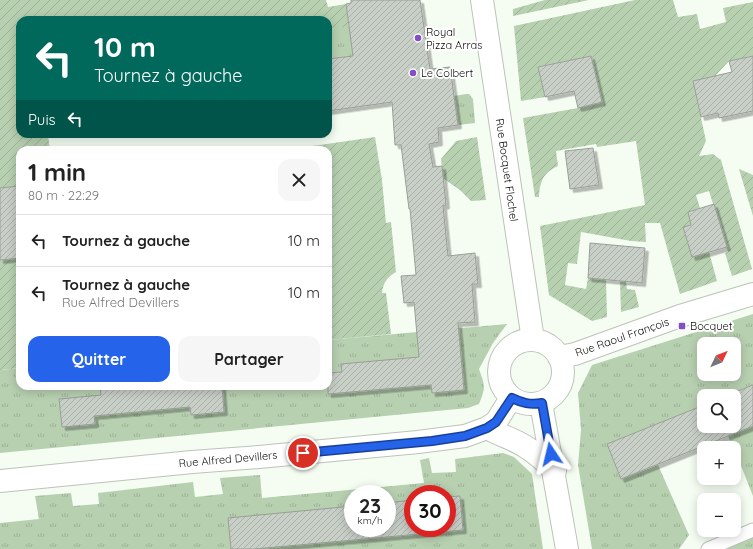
<!DOCTYPE html>
<html lang="fr">
<meta charset="utf-8">
<style>
:root{--surface:#fff;--page:#f6f6f6;--text:#222;--muted:#767676;--line:#e0e0e0;--accent:#2563eb}
body{margin:0;font-family:Quicksand,sans-serif;background:var(--page);color:var(--text);height:100vh;display:flex;flex-direction:column;font-size:15px;white-space:nowrap}
*{box-sizing:border-box;margin:0}
p{font-size:13px;color:var(--muted)}
.icon{flex:none;width:22px;height:22px;fill:none;stroke:currentColor;stroke-width:2;stroke-linecap:round;stroke-linejoin:round}
.map{position:relative;flex:1;overflow:hidden}
.drawer{position:absolute;left:16px;top:146px;width:316px;height:244px;display:flex;flex-direction:column;background:var(--surface);border-radius:12px;box-shadow:0 2px 10px #0003}
.drawer>*{flex:none}
.hud{position:absolute;left:16px;top:16px;width:316px;height:122px;border-radius:12px;box-shadow:0 2px 10px #0003;background:#00695c;color:#fff;overflow:hidden}
.needle{width:26px;rotate:47deg}
.tools{position:absolute;left:697px;top:337px;display:grid;gap:8px}
.tools a{display:grid;place-items:center;width:44px;height:44px;border-radius:8px;background:var(--surface);box-shadow:0 2px 10px #0003;font-size:20px}
.speed{position:absolute;left:344px;top:485px;display:flex;gap:8px;font-size:20px;font-weight:700;text-align:center}
.speed>*{display:grid;place-content:center;width:52px;height:52px;border-radius:50%;background:var(--surface);box-shadow:0 2px 10px #0003;line-height:1}
.speed small{font-size:10px;font-weight:400}
.speed .limit{border:6px solid #d22;background:#fff;color:#111}
.pin{position:absolute;display:grid;place-items:center;width:34px;height:34px;color:#fff;margin:-17px;border:2px solid #fff;border-radius:50%;box-shadow:0 1px 4px #0007}
.me{position:absolute;width:44px;margin:-22px;rotate:350deg;stroke-linejoin:round;filter:drop-shadow(0 0 3px #0008)}
.turn{display:flex;align-items:center;gap:14px;height:84px;padding:0 12px;font-size:18px}
.turn .icon{width:52px;height:52px;stroke-width:2.5}
.turn b{display:block;font-size:28px;line-height:34px}
.then{display:flex;align-items:center;height:38px;padding:0 12px;background:#0003;gap:8px;font-size:15px}
.round{display:grid;place-items:center;flex:none;width:42px;height:42px;border-radius:12px;background:var(--page)}
.head{display:flex;align-items:center;justify-content:space-between;height:68px;padding:0 12px}
h1{font-size:24px;font-weight:800;line-height:30px}
.cta{display:flex;gap:8px;margin-top:auto;padding:8px 12px}
.cta a{flex:1;height:46px;border-radius:12px;background:var(--accent);color:#fff;font-size:16px;font-weight:800;line-height:46px;text-align:center}
.cta a+a{background:var(--page);color:var(--text)}
ul{padding:0;list-style:none}
li{display:flex;align-items:center;gap:12px;height:52px;padding:0 12px;border-top:1px solid var(--line)}
li div{flex:1}
li b{display:block;font-size:15px}
li em{font-style:normal}
.map>svg:first-child{display:block}
</style>
<div class="map">
<svg width="753" height="549" viewBox="0 0 753 549">
<defs>
<pattern id="grass-tufts" width="24" height="20" patternUnits="userSpaceOnUse"><rect width="24" height="20" fill="#b7d0b0"/><path d="M3 7l-1-3M5 7V3M7 7l1-3M15 17l-1-3M17 17v-4M19 17l1-3" fill="none" stroke="#9cb196"/></pattern>
<pattern id="garden-furrows" width="10" height="10" patternUnits="userSpaceOnUse"><rect width="10" height="10" fill="#b7d0b0"/><path d="M-1 1l2-2M0 10L10 0M9 11l2-2" fill="none" stroke="#9cb196"/></pattern>
<pattern id="building-hatch" width="6" height="6" patternUnits="userSpaceOnUse"><rect width="6" height="6" fill="#c8cfc7"/><path d="M-1 1l2-2M0 6l6-6M5 7l2-2" fill="none" stroke="#abb1aa"/></pattern>
<filter id="shadow"><feDropShadow dx="3.5" dy="3.5" stdDeviation="0" flood-color="#0004"/></filter>
</defs>
<rect width="100%" height="100%" fill="#f5fdf3"/>
<path fill="url(#grass-tufts)" fill-rule="evenodd" d="M368 24 346 71 344 57 328 59V29Z
M466 94H469L473 99 475 123 458 125 454 96Z
M753 314V385L726 396H704V405L607 444 621 479 658 465 689 535 679 549H592L578 465 581 430 578 393 592 365ZM704 344H734V374H704Z
M507 324 493 343 479 369C485 386 486 387 479 404L468 408 0 453V370L20 368V386H328V340Z
M753 426V496L734 448H733L728 436Z
M503 453 514 457 532 474 543 549H0V523L39 519 35 496 71 493 73 506 99 504 98 493 193 482 195 497 223 494 220 478 260 475 262 498 424 483 420 460 429 458 432 473 456 472 455 459ZM353 494H387V528H353ZM413 494H447V528H413Z
M753 536V549H725Z"/>
<path fill="url(#garden-furrows)" d="M0 0H326L328 7 346 4 349 27 328 29V20H20V134H52L48 135 50 150H20V186L0 188Z
M545 0H589L513 16V9Z
M635 0H673L678 17 697 14 700 29 726 22 723 8 753 2V62L751 56 729 61 715 76 693 81 706 141 699 156 713 154 721 160 752 269 732 276 725 253 728 252 709 191 696 195 700 208 688 212 691 225 683 227 692 257 709 252 717 281 680 294 660 223H645L646 242 631 241 581 232 577 264 568 263 565 285 586 289 588 278 606 280 607 317 592 321 549 295 540 226 645 205 636 141 597 147 596 144 556 151 558 166C543 173 540 181 539 197H535L523 118 578 108 601 102 591 56 538 67 545 97 521 101 514 26Z
M375 137 382 180 386 223 391 222 396 272C387 277 383 283 382 293H386L391 334 328 340V150H285Z
M477 137 486 200 471 201 461 191 443 178 441 159 456 141Z
M739 169 753 175V216Z
M20 258V368L0 370V260Z
M620 281 626 282 627 289 635 290 639 307 621 312Z"/>
<path fill="url(#building-hatch)" stroke="#999f97" filter="url(#shadow)" d="M351 0H420L430 69 450 67 458 125 438 128 439 142 429 144 433 167 442 166 446 205 443 206 448 256 475 253 478 284H472L475 322 458 323 464 390 432 393 431 385 328 394V373L342 372 341 364 419 357 414 302 404 303 401 276 416 275 410 209H409L401 145H395L392 102 328 111V59L353 56 346 4 351 3Z
M591 56 602 102 578 108 574 91 545 97 538 67Z
M753 56V111L719 118 718 113 701 117 693 81 732 72 729 61Z
M593 148 599 185 570 189 565 151Z
M20 186V258L0 260V188Z
M714 204 727 247 692 257 683 227 691 225 688 212Z
M590 243 645 248 642 283 588 278Z
M753 385V426L621 479 607 444 704 405V426H734V396H726Z
M111 386H222L224 412 191 415 190 407 94 416 95 424 62 427 59 399 101 395 100 387Z
M460 496 463 530 254 549H231L228 518 353 506V528H387V503L413 500V528H447V497Z"/>
<g fill="none" stroke-linecap="round" stroke-linejoin="round">
<defs>
<path id="service" d="M708 549 753 530"/>
<path id="minor" d="M482 0 533 340
M499 372a32 32 0 1 1 64 0a32 32 0 1 1-64 0Z
M559 357 575 354 680 316 753 294
M541 403 567 549
M487 428C499 435 514 439 526 447 537 454 546 462 555 471
M0 481 192 462 259 457 418 442 465 436 487 428 496 422 511 398"/>
</defs>
<use href="#service" stroke="#bcc3ba" stroke-width="15"/>
<use href="#minor" stroke="#bcc3ba" stroke-width="24"/>
<use href="#service" stroke="#fff" stroke-width="13"/>
<use href="#minor" stroke="#fff" stroke-width="22"/>
</g>
<g fill="none" stroke-linecap="round" stroke-linejoin="round">
<defs>
<path id="route" d="M303 453 432 441 465 436 487 428 496 422 512 398C522 403 530 405 542 403L551 454"/>
</defs>
<use href="#route" stroke="#184099" stroke-width="10"/>
<use href="#route" stroke="#2563eb" stroke-width="7"/>
</g>
<g fill="#844ec6" stroke="#fff" stroke-width="1.5">
<circle cx="418" cy="38" r="4"/>
<circle cx="413" cy="73" r="4"/>
<rect x="678" y="322" width="8" height="8" rx="2"/>
</g>
<g text-anchor="middle" stroke-width="4" stroke-linejoin="round" paint-order="stroke">
<g font-size="11" fill="#0c0e0b" stroke="#fff" text-anchor="start">
<text x="426" y="36">Royal<tspan x="426" dy="13">Pizza Arras</tspan></text>
<text x="421" y="77">Le Colbert</text>
<text x="690" y="330">Bocquet</text>
</g>
<g font-size="11" fill="#0c0e0b" stroke="#fff">
<text transform="translate(507 170) rotate(82)" y="4">Rue Bocquet Flochel</text>
<text transform="translate(622 337) rotate(-19)" y="4">Rue Raoul François</text>
<text transform="translate(228 459) rotate(-5)" y="4">Rue Alfred Devillers</text>
</g>
</g>
</svg>
<div class="tools">
<a><svg class="needle" viewBox="-14 -14 28 28"><path d="M0-13l5 13h-10z" fill="#e53935"/><path d="M0 13l5-13h-10z" fill="#767676"/></svg></a>
<a><svg class="icon" aria-label="search" viewBox="0 0 24 24"><circle cx="10" cy="10" r="6"/><path d="M15 15l6 6"/></svg></a>
<a>+</a>
<a>−</a>
</div>
<div class="speed"><div>23<small>km/h</small></div><div class="limit">30</div></div>
<div class="pin" style="left:303px;top:453px;background:#d93025"><svg class="icon" aria-label="arrive" viewBox="0 0 24 24"><path d="M6 21V4h12l-3 4 3 4H6"/></svg></div>
<svg class="me" style="left:551px;top:454px" viewBox="-20 -20 40 40"><path d="M0-17L14 15 0 8-14 15z" fill="#2563eb" stroke="#fff" stroke-width="4"/></svg>
<div class="hud">
<div class="turn"><svg class="icon" aria-label="left" viewBox="0 0 24 24"><path d="M17 20v-9H6M10 6l-5 5 5 5"/></svg><div><b>10 m</b>Tournez à gauche</div></div>
<div class="then">Puis<svg class="icon" aria-label="left" viewBox="0 0 24 24"><path d="M17 20v-9H6M10 6l-5 5 5 5"/></svg></div>
</div>
<section class="drawer">
<div class="head"><div><h1>1 min</h1><p>80 m · 22:29</p></div><a class="round"><svg class="icon" aria-label="close" viewBox="0 0 24 24"><path d="M6 6l12 12M18 6L6 18"/></svg></a></div>
<ul>
<li><svg class="icon" aria-label="left" viewBox="0 0 24 24"><path d="M17 20v-9H6M10 6l-5 5 5 5"/></svg><div><b>Tournez à gauche</b></div><em>10 m</em></li>
<li><svg class="icon" aria-label="left" viewBox="0 0 24 24"><path d="M17 20v-9H6M10 6l-5 5 5 5"/></svg><div><b>Tournez à gauche</b><p>Rue Alfred Devillers</p></div><em>10 m</em></li>
</ul>
<div class="cta"><a>Quitter</a><a>Partager</a></div>
</section>
</div>
